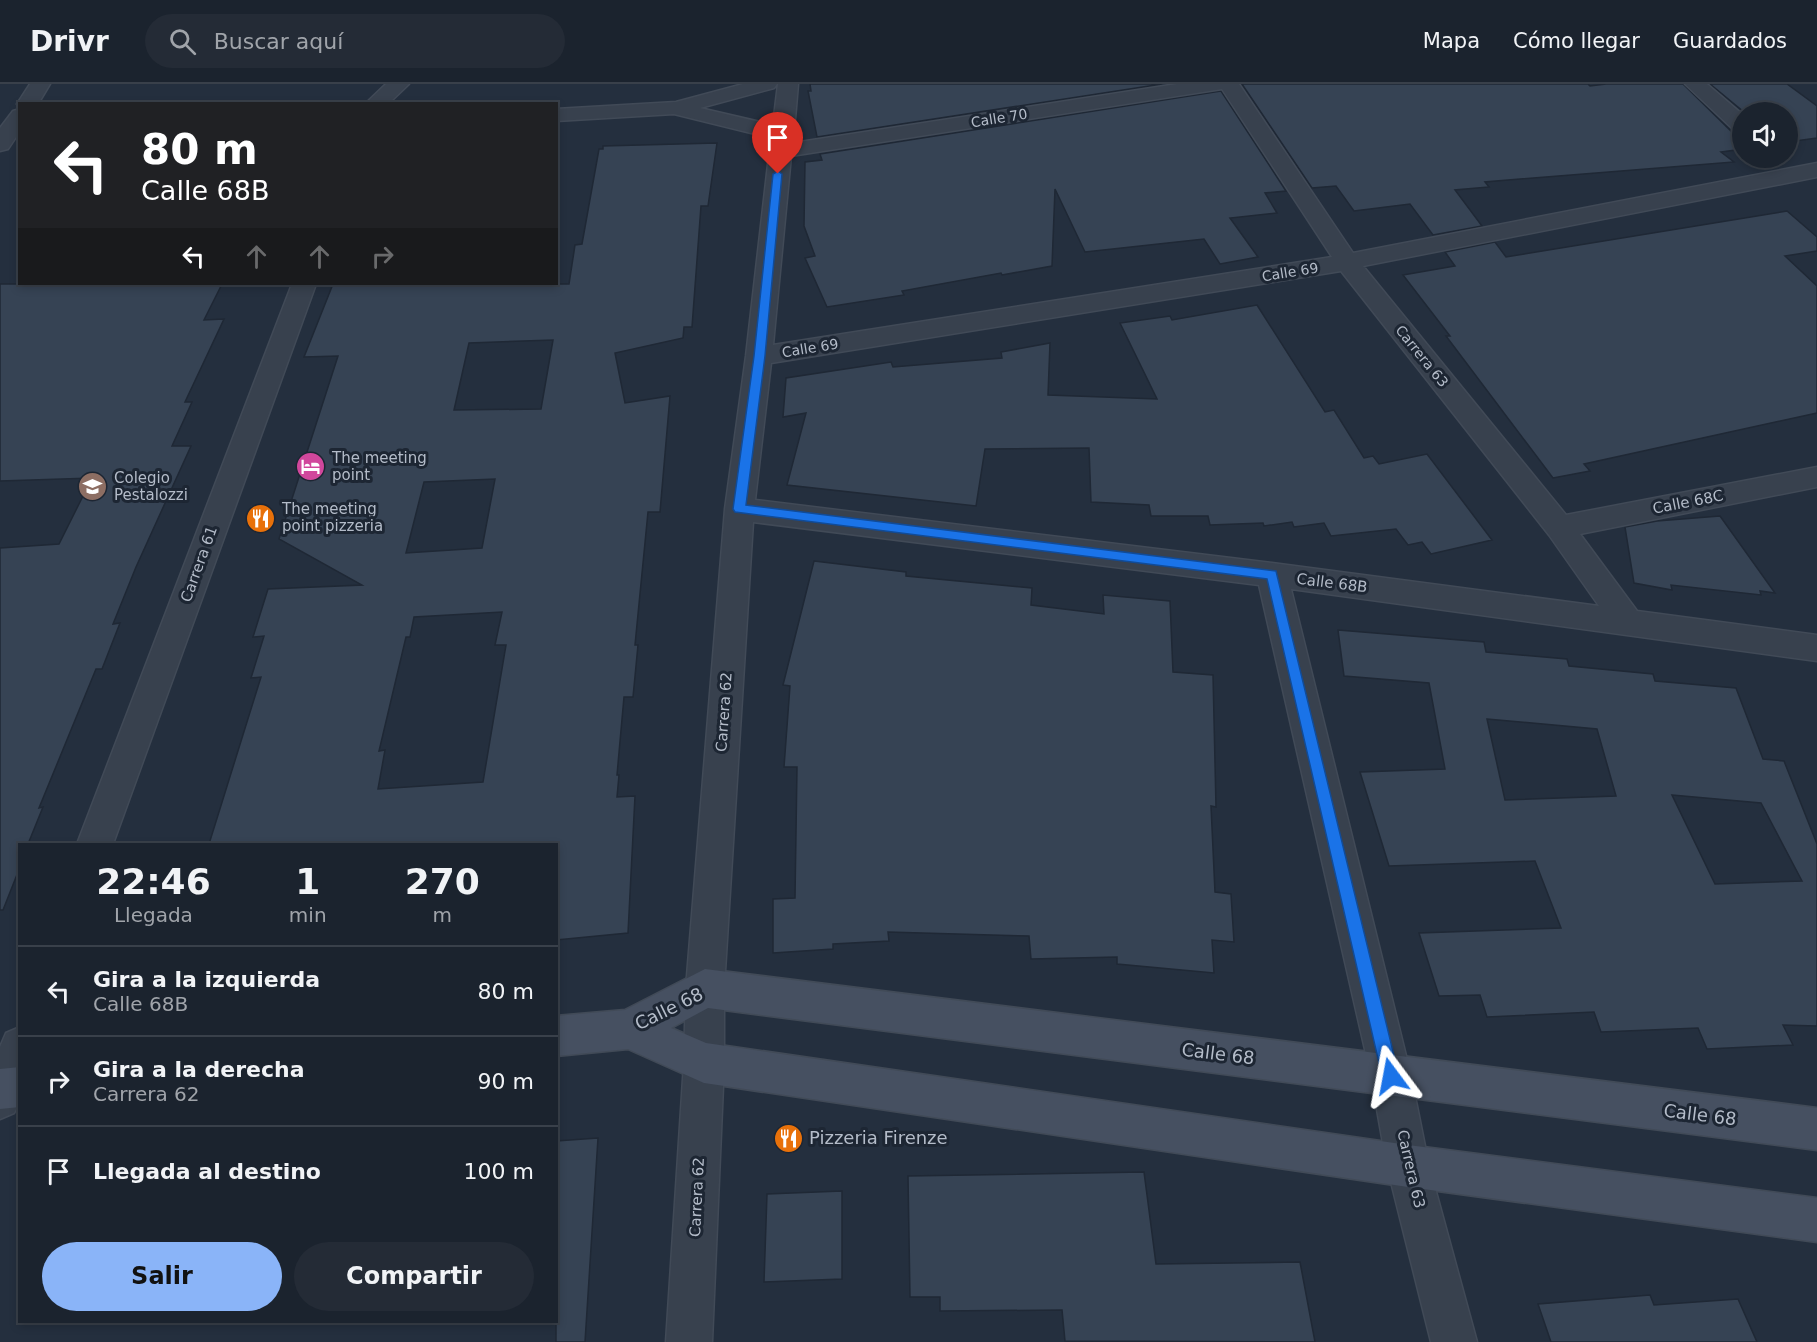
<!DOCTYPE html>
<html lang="es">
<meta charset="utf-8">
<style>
:root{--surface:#1b232e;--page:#242b36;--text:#f1f3f6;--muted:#a0a4aa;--line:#39404a;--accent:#8ab4f8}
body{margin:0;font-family:"DejaVu Sans",sans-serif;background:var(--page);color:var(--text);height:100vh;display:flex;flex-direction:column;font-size:22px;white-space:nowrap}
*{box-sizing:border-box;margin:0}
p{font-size:20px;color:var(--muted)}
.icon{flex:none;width:33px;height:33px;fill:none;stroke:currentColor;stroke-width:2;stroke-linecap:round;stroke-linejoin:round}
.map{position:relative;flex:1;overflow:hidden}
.sheet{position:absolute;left:18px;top:759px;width:540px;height:480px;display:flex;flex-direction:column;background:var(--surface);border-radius:0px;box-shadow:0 3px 9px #0003,0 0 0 2px var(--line)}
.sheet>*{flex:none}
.hud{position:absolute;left:18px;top:18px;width:540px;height:183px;border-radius:0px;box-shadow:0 3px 9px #0003,0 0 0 2px var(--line);background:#202124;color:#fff;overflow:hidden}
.controls{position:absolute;left:1732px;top:18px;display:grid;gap:12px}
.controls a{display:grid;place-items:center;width:66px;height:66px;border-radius:50%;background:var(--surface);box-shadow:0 3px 9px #0003,0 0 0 2px var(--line);font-size:30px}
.pin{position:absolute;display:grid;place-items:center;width:51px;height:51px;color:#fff;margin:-62px -26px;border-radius:50% 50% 50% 0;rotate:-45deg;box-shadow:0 0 6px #0007}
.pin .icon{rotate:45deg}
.me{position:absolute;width:66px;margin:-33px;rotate:347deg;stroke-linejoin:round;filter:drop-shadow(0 0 4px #0008)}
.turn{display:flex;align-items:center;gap:21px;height:126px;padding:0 24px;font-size:27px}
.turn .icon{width:78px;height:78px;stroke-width:2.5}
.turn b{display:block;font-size:42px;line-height:51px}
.lanes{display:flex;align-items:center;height:57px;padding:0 24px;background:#0003;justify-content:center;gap:30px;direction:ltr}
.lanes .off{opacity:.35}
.eta{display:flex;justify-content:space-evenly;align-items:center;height:102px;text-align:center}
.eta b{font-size:36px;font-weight:600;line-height:42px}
.primary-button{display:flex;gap:12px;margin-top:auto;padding:12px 24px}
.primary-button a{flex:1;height:69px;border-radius:36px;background:var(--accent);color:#111;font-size:24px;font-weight:600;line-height:69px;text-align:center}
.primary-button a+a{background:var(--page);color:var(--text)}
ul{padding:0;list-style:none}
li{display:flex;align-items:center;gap:18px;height:90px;padding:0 24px;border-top:2px solid var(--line)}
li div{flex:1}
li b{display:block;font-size:22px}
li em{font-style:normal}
header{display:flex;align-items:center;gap:36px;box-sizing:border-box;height:84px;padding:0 30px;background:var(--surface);border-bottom:2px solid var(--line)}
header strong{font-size:28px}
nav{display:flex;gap:33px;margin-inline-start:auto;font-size:21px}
.search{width:420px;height:54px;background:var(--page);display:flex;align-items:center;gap:15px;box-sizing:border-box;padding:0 21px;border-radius:33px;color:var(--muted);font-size:22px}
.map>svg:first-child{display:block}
</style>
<header>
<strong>Drivr</strong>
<div class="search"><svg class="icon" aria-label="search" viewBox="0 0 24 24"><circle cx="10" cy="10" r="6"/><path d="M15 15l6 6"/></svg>Buscar aquí</div>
<nav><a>Mapa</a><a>Cómo llegar</a><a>Guardados</a></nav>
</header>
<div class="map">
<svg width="1817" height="1258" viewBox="0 0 1817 1258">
<rect width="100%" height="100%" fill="#242f3e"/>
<path fill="#364354" stroke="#1f2835" stroke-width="1.5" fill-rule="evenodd" d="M810 0H1162L817 53 808 7H811Z
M1242 0H1588L1590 2 1606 0H1683L1733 49 1743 50V65L1721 68 1734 78 1508 96 1485 98 1489 103 1455 106 1482 142 1433 151 1410 120 1354 127 1336 102 1312 104Z
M1710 0H1787L1817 22V54L1788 58V28H1744Z
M1221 7 1286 107 1265 109 1277 129 1230 134 1258 173 1220 180 1204 155 1085 168 1055 105 1052 182 1002 191 1001 189 902 207 904 211 827 223 805 174 815 172 804 142 805 78 822 76 820 70Z
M717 59 708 122H701L692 243H684L683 254 615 269 625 319 670 312 660 428H648L635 561H638L633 613H624L617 691H619L617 713 635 712 628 849 556 856V760H209L261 593 251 594 264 552 253 553 268 505 362 501 279 455 338 272 304 273 333 200H569L575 161 582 160 599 65H603V62ZM553 256 541 325 454 326 469 259ZM495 395 482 464 406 469 424 398ZM502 528 495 561H506L483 698 378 705 385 666 379 667 406 553H410L414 533Z
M1787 127 1817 153V167L1785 172 1817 202V329L1584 380 1590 387 1553 394 1446 252H1450L1403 191 1455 182 1445 168 1495 158 1506 173Z
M0 200H222L204 236 224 235 185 318H192L172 362H191L136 483 113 540 120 539 102 585H96L39 724 43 723 28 760H20V783L3 826H0V464L59 460 92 394 0 397Z
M1257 221 1325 328 1334 326 1364 374 1373 372 1379 380 1427 370 1492 456 1431 470 1422 458 1408 461 1396 445 1331 452 1324 439 1294 443 1292 438 1264 442 1263 439 1210 441 1208 432H1151L1149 421 1091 418 1089 364 985 365 976 422 787 401 806 329 783 333 786 294 891 278 893 283 1002 274 1001 268 1050 259 1048 311 1157 315 1120 239 1170 232 1172 236Z
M1720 432 1775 509 1760 507 1761 511 1671 501 1672 506 1634 499 1625 443 1657 437Z
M814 477 906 488V492L1032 504 1031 521 1104 530 1103 511 1170 517 1173 588 1213 591 1216 723 1211 722 1215 808 1231 810 1234 858 1212 856 1214 889 1117 880V873L1031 875 1029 852 888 848 889 857 833 860V865L773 869V815L795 814 797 683H784L790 602 783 601Z
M1338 546 1484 558 1486 568 1567 575 1569 582 1653 590 1655 597 1736 604 1763 675 1784 677 1817 760V942L1783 941 1793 961 1707 965 1698 944 1601 948 1594 928 1487 933 1480 911 1439 912 1419 849 1561 844 1535 777 1389 782 1360 688 1445 685 1429 599 1344 592ZM1487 635 1597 645 1616 712 1505 716ZM1672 711 1761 719 1802 797 1715 800Z
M598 1054 585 1258H556V1057Z
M1144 1088 1156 1180 1300 1178 1315 1258 1065 1257 1062 1226 940 1227V1213H910L908 1092Z
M842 1107V1195L764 1198 767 1110Z
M1650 1211 1654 1221 1738 1215 1757 1258H1551L1538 1220Z"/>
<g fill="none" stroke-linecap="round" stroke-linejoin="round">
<defs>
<path id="street" d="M30 0H50L38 20H20V24L17 20Z
M386 0H409L388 20H365Z
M743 0H777L774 4 700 24 773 41 778 0H798L793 59 1177 0H1239L1353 169 1817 79V93L1363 182 1566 431 1817 383V403L1580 450 1637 527 1817 551V577L1291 505 1411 992 1429 1082 1477 1258H1431L1387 1082 1371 992 1259 501 753 438 724 904V979L712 1258H666L684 979 686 904 725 425 746 272 771 54 674 30 556 37V25L676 18ZM1222 5 1332 173 773 261 791 72ZM1341 187 1549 451 1599 522 1272 479 755 416 771 279Z
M1685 0H1707L1743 31V48L1735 47Z
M20 25V47L8 65 0 67V44L13 27Z
M292 200H316L113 760H77Z
M20 943V1017L14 1029 0 1035V963L6 949Z"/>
<path id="secondary" d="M705 885 1817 1024V1066L708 924 671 944 706 959 1408 1061 1817 1114V1158L1408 1103 704 999 628 965 556 972V932L625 926Z
M20 983V1023L0 1025V985Z"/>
</defs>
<use href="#street" stroke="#414a57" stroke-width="3"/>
<use href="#secondary" stroke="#414a57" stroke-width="3"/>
<use href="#street" fill="#38414e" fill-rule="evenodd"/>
<use href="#secondary" fill="#465061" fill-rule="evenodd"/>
</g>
<path fill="#1a73e8" stroke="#114b97" stroke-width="1.5" d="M778 87 782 90 765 272 746 421 1276 487 1399 992 1397 998 1391 1000 1385 998 1382 992 1267 495 735 428 733 425 754 272 773 90Z"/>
<defs>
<symbol id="hotel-disc" viewBox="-11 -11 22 22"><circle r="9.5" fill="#d1479c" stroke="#1d2633"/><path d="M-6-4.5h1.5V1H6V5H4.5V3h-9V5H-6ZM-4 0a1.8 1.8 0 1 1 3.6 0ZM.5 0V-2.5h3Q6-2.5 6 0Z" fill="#fff"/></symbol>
<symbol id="school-disc" viewBox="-11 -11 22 22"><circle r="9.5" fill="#8d6e63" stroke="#1d2633"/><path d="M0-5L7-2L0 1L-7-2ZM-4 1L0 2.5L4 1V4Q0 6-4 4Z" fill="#fff"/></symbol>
<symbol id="restaurant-disc" viewBox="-11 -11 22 22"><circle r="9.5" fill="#e8710a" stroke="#1d2633"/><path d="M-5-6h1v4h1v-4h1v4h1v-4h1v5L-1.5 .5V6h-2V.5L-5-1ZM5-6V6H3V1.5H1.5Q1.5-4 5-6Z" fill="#fff"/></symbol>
</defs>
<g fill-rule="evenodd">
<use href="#hotel-disc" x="294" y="366" width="33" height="33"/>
<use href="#school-disc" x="76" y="386" width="33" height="33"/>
<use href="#restaurant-disc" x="244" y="418" width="33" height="33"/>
<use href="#restaurant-disc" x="772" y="1038" width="33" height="33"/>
</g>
<g text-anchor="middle" stroke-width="6" stroke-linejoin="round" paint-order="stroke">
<g font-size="14" fill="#b4bcc9" stroke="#1d2633">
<text transform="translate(999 34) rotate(-9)" y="5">Calle 70</text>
<text transform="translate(1290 188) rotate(-9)" y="5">Calle 69</text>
<text transform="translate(810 264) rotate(-9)" y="5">Calle 69</text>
<text transform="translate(1422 272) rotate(51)" y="5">Carrera 63</text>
</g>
<g font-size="15" fill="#b4bcc9" stroke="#1d2633" text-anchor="start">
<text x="332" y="379">The meeting<tspan x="332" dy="17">point</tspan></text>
<text x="114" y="399">Colegio<tspan x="114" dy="17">Pestalozzi</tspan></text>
<text x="282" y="430">The meeting<tspan x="282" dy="17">point pizzeria</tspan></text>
</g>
<g font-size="15" fill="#b4bcc9" stroke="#1d2633">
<text transform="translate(1688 418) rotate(-11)" y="5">Calle 68C</text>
<text transform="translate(199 480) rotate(-70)" y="5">Carrera 61</text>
<text transform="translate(1332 499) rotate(7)" y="5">Calle 68B</text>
<text transform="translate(724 628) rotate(-86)" y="5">Carrera 62</text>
<text transform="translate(1411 1085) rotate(77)" y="5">Carrera 63</text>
<text transform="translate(697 1113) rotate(-87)" y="5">Carrera 62</text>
</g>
<g font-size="18" fill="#b4bcc9" stroke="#1d2633">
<text transform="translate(669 925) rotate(-26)" y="6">Calle 68</text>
<text transform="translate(1218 970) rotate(7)" y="6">Calle 68</text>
<text transform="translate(1700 1031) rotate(7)" y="6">Calle 68</text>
</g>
<g font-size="18" fill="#b4bcc9" stroke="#1d2633" text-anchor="start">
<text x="809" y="1060">Pizzeria Firenze</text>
</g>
</g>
</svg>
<div class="controls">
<a><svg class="icon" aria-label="sound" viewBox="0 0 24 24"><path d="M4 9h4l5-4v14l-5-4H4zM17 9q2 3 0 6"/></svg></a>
</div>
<div class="pin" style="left:778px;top:90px;background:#d93025"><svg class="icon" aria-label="arrive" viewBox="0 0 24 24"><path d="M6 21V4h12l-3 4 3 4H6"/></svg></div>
<svg class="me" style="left:1391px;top:992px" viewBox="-20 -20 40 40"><path d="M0-17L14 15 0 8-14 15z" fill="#1a73e8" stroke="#fff" stroke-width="4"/></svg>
<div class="hud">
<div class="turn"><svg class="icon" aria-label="left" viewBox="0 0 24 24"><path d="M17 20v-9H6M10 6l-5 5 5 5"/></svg><div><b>80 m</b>Calle 68B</div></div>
<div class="lanes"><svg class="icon" aria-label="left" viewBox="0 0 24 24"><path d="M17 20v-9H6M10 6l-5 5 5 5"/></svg><svg class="icon off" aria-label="ahead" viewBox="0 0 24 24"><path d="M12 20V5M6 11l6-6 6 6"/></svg><svg class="icon off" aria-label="ahead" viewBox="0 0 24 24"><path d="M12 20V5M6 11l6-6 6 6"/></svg><svg class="icon off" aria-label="right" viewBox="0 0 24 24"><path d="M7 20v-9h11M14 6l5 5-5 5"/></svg></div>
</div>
<section class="sheet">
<div class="eta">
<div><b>22:46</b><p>Llegada</p></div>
<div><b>1</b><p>min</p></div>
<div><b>270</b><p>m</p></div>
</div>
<ul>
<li><svg class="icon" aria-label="left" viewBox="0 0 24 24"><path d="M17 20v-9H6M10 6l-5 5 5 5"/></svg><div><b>Gira a la izquierda</b><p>Calle 68B</p></div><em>80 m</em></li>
<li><svg class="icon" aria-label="right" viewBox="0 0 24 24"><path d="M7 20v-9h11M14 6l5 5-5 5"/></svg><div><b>Gira a la derecha</b><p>Carrera 62</p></div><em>90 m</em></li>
<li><svg class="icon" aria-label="arrive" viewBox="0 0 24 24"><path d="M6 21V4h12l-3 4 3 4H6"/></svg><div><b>Llegada al destino</b></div><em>100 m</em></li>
</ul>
<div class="primary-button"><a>Salir</a><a>Compartir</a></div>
</section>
</div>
